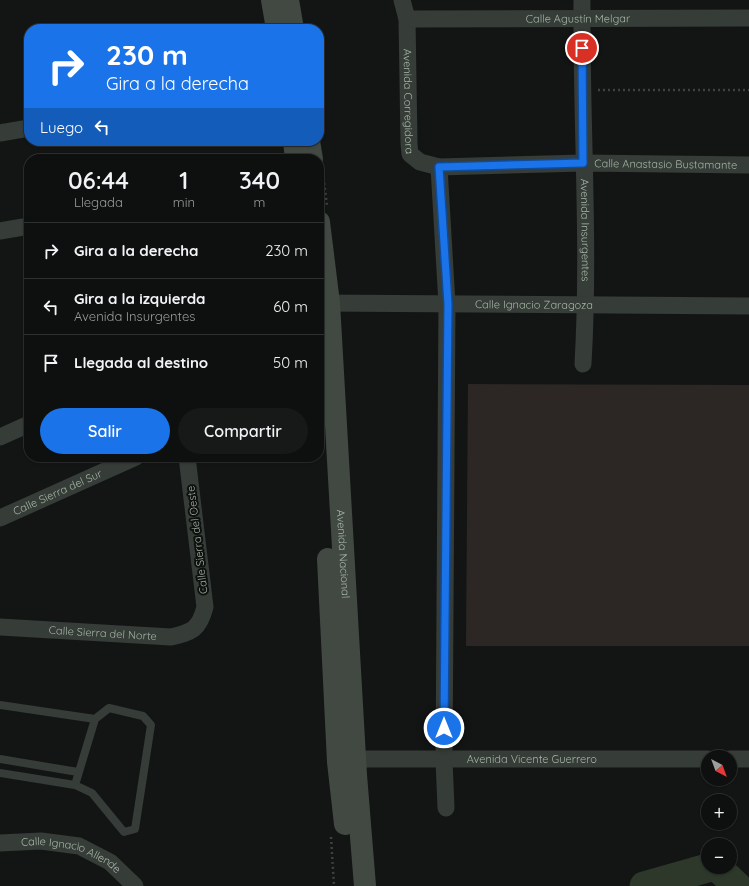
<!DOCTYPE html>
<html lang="es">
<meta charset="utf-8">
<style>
:root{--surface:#0e100f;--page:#171918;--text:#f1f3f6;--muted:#9b9d9e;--line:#2e302f;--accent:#1a73e8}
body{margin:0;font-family:Quicksand,sans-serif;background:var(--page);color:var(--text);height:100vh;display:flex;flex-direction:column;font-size:15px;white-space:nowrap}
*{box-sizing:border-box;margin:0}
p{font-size:13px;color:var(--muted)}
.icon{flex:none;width:22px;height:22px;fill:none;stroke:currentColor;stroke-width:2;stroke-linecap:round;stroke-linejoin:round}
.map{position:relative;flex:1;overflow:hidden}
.side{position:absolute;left:24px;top:154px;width:300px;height:308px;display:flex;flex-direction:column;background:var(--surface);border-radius:16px;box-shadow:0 1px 3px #0004,0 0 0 1px var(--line)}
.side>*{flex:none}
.top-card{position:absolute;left:24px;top:24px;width:300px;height:122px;border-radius:16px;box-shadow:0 1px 3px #0004,0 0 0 1px var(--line);background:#1a73e8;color:#fff;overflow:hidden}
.needle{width:26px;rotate:139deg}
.fabs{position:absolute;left:701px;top:750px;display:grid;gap:8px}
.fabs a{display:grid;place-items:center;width:36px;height:36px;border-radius:50%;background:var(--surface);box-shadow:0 1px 3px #0004,0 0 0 1px var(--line);font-size:20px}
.pin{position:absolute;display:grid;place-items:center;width:34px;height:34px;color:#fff;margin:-17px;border:2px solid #fff;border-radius:50%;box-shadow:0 1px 4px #0007}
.me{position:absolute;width:44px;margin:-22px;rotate:0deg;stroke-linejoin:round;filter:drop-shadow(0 0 3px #0008)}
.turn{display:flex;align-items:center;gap:14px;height:84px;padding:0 16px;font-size:18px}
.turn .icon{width:52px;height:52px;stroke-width:2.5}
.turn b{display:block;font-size:28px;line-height:34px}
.then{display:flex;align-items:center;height:38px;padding:0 16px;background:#0003;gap:8px;font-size:15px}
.eta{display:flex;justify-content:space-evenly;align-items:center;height:68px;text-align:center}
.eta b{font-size:24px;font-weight:600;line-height:28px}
.action{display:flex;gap:8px;margin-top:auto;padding:8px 16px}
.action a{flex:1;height:46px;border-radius:24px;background:var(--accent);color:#fff;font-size:16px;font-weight:600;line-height:46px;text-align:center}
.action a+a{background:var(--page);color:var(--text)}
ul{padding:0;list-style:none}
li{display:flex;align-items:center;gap:12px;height:56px;padding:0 16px;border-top:1px solid var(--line)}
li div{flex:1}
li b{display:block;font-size:15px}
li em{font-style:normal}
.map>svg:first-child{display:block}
</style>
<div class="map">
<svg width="749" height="886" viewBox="0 0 749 886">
<rect width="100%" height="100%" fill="#131514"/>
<path fill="#2c2724" d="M468 384 749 385V646H466Z"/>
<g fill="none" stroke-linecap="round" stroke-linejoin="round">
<path stroke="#2d382a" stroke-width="29" d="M717 867 737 886
M644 886 711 867"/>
<path stroke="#3c423d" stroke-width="2.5" stroke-dasharray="2 3" stroke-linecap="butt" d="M598 90H749
M323 173 327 206
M331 837 334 886"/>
<path stroke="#363c37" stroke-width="8" d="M0 705 95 719 75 785
M0 759 78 772
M0 773 75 785 92 793 124 832 135 829 151 725 143 716 109 708 95 719"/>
<g stroke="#363c37" stroke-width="17">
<path id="s1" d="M402 0 407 19 409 144 410 154 420 162 439 167 583 163 749 165"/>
<path id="s2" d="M582 0C581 121 590 243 583 364"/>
<path id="s3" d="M407 19 749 18"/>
<path d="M0 133 29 128"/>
<path d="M439 167 447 304 444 760 446 808"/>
<path d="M0 231 29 226"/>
<path id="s4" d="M319 303 749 306"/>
<path d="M0 437 29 424"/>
<path id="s5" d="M0 518 136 457"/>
<path id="s6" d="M0 627 171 637C192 632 199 630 205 607L187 457"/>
<path d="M730 759H749"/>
<path id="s7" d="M344 762 367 759H708"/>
<path id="s8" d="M0 843 41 841 79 846 110 862 135 886"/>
</g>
<g stroke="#424943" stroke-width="22">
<path d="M272 0 277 29"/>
<path d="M288 0 293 29"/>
<path d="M294 141 296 159"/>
<path d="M309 141 312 159"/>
<path id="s9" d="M319 222 329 303 356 775 365 886"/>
<path d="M328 559 338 762 345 824"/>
</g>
</g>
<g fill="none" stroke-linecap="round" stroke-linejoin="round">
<defs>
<path id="route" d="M444 728 448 304 439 167 583 163 582 48"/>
</defs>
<use href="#route" stroke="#114b97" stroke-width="10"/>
<use href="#route" stroke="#1a73e8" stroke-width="7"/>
</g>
<g text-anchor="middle" stroke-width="4" stroke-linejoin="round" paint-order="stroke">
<g font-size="11" fill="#a5b5a6" stroke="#0e100f">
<text dy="4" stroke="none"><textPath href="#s3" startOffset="171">Calle Agustín Melgar</textPath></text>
<text dy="4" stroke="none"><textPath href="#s1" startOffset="102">Avenida Corregidora</textPath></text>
<text dy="4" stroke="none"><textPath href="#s1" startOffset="414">Calle Anastasio Bustamante</textPath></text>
<text dy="4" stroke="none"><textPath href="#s2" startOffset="230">Avenida Insurgentes</textPath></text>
<text dy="4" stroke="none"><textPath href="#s4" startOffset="215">Calle Ignacio Zaragoza</textPath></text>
<text dy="4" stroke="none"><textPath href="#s5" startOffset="63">Calle Sierra del Sur</textPath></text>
<text transform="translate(197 540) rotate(-97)" y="4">Calle Sierra del Oeste</text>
<text dy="4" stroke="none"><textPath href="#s9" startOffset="333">Avenida Nacional</textPath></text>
<text dy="4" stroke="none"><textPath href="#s6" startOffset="103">Calle Sierra del Norte</textPath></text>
<text dy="4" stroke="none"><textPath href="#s7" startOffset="188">Avenida Vicente Guerrero</textPath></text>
<text dy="4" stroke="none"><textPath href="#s8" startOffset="74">Calle Ignacio Allende</textPath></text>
</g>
</g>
</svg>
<div class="fabs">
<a><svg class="needle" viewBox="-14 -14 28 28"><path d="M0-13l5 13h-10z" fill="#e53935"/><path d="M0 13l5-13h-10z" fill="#9b9d9e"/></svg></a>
<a>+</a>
<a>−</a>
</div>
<div class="pin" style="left:582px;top:48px;background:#d93025"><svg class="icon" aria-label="arrive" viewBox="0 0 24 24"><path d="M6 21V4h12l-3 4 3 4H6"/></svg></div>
<svg class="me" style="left:444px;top:728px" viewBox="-20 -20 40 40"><circle r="17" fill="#1a73e8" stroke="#fff" stroke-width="3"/><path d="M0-11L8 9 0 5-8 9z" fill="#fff"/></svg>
<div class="top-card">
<div class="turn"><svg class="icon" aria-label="right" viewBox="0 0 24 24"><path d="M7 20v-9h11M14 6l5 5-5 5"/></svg><div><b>230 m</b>Gira a la derecha</div></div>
<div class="then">Luego<svg class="icon" aria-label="left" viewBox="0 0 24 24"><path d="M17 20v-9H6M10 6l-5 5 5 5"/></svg></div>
</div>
<section class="side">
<div class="eta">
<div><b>06:44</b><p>Llegada</p></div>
<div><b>1</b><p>min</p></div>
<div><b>340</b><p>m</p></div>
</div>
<ul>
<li><svg class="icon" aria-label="right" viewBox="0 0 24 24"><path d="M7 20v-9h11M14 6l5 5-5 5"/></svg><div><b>Gira a la derecha</b></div><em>230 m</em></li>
<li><svg class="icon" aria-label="left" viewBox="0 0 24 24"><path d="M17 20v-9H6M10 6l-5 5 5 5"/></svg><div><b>Gira a la izquierda</b><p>Avenida Insurgentes</p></div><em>60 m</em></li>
<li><svg class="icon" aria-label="arrive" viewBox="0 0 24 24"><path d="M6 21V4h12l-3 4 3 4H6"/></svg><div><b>Llegada al destino</b></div><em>50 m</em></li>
</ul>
<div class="action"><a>Salir</a><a>Compartir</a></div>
</section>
</div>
